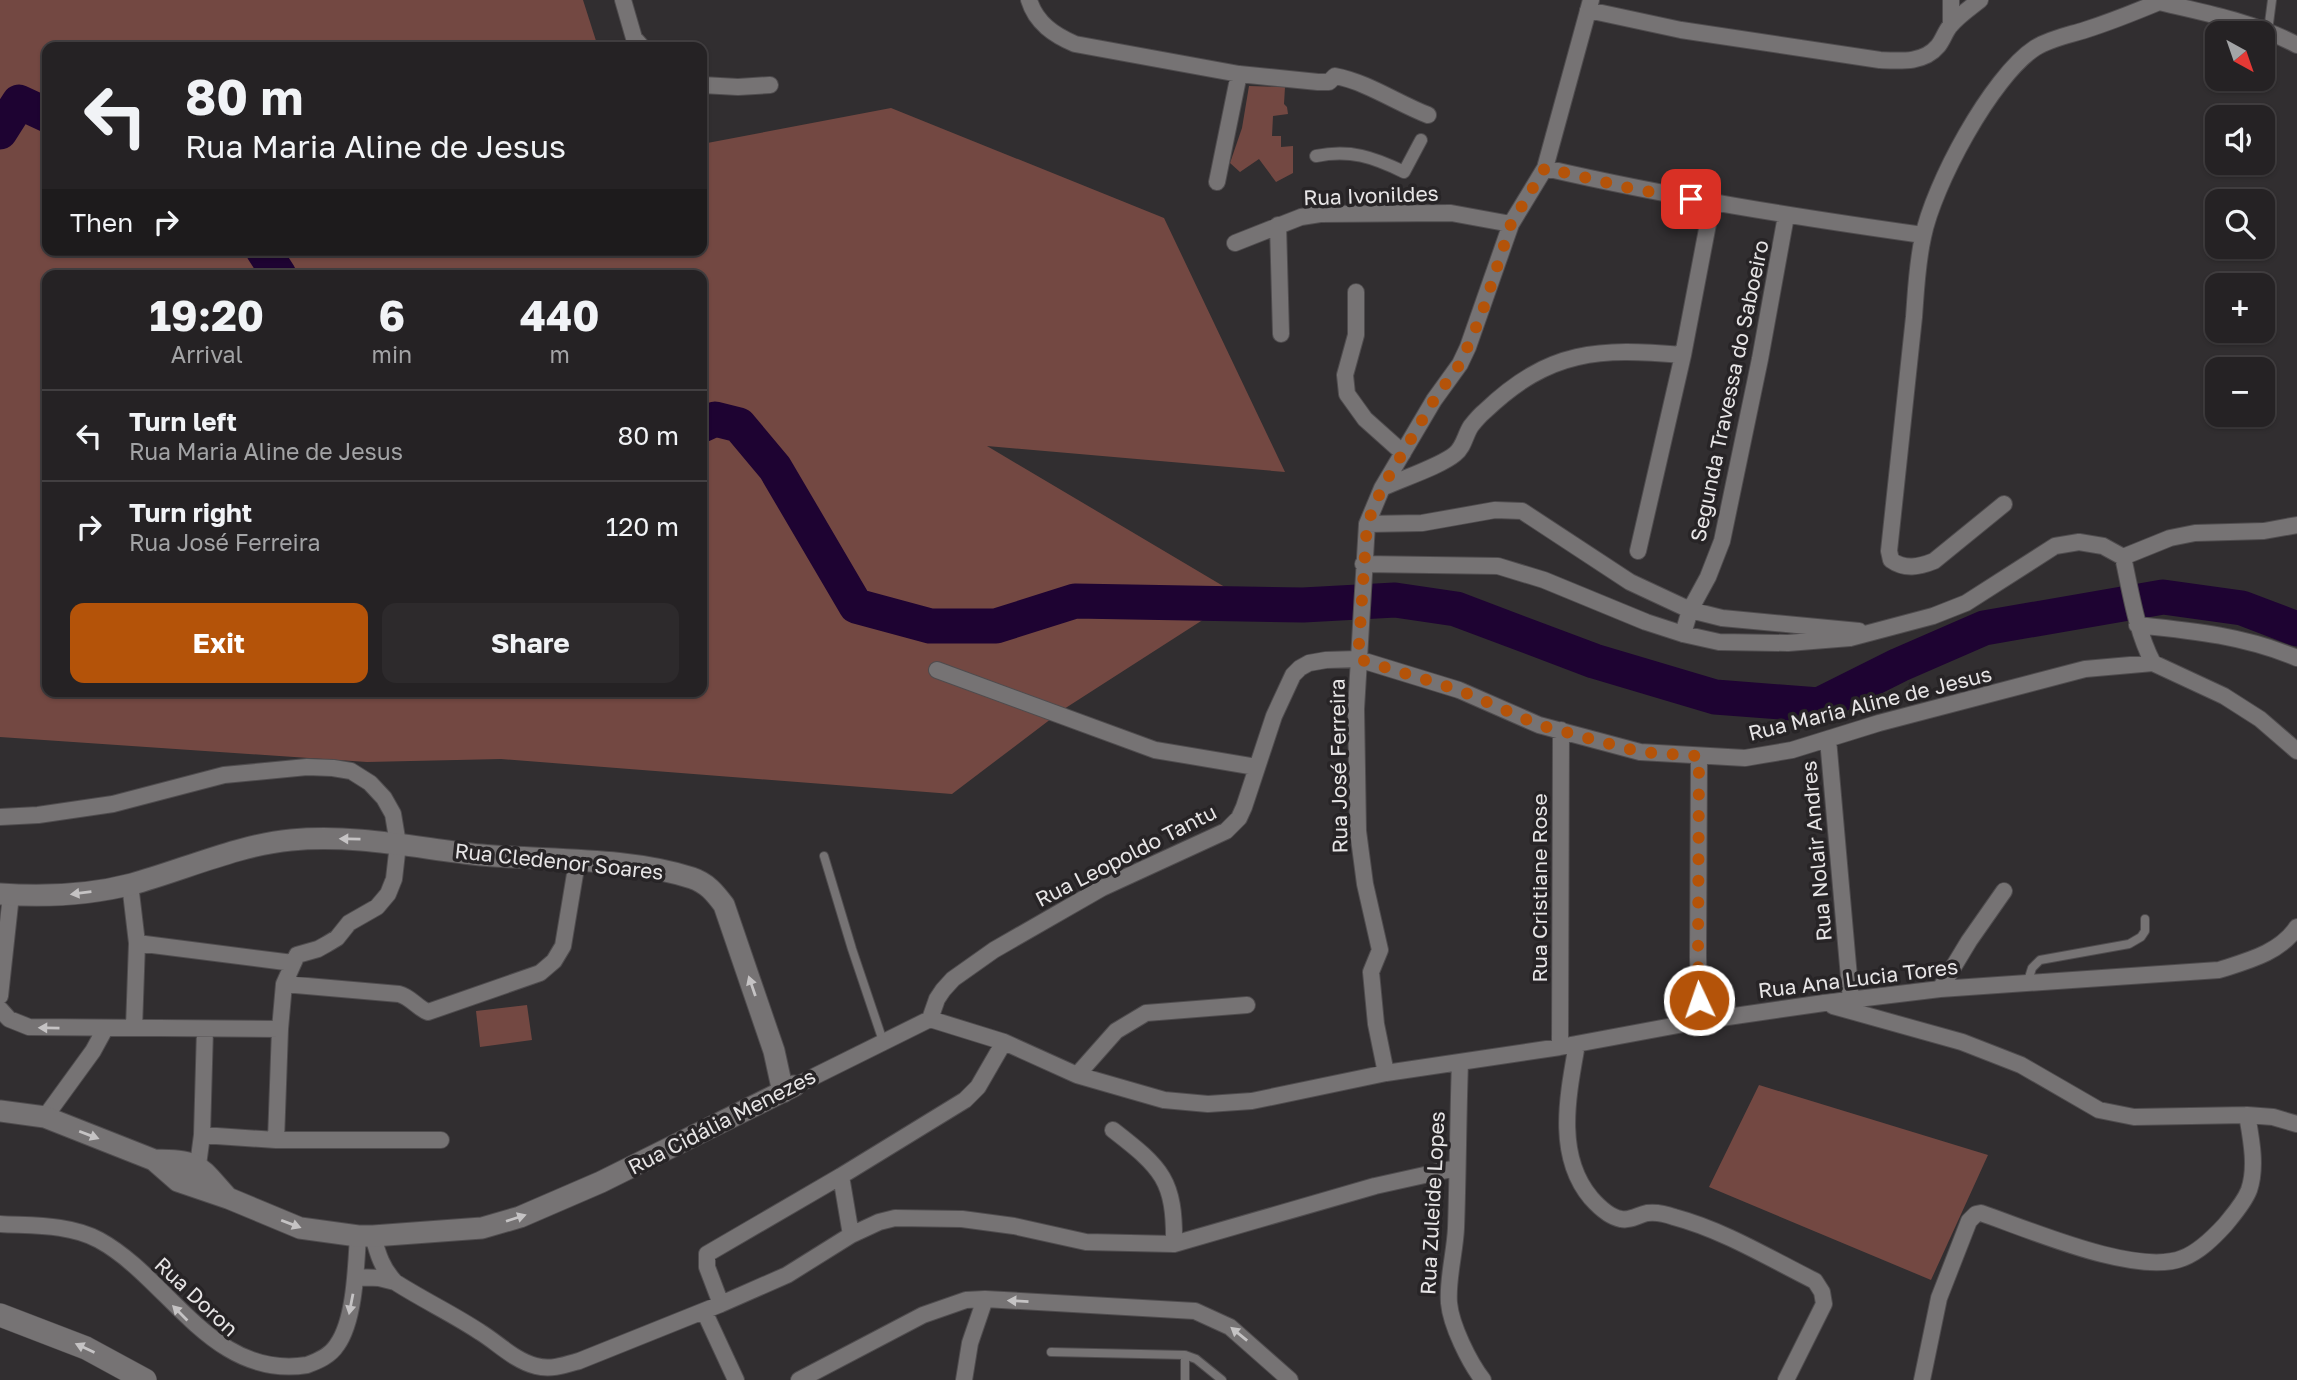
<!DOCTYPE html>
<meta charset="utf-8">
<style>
:root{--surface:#252224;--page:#2d2a2c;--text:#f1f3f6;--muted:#a3a4a6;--line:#423f41;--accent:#b45309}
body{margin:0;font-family:"Golos Text",sans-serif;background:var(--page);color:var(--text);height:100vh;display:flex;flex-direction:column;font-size:26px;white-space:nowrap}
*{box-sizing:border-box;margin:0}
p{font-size:23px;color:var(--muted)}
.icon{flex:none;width:38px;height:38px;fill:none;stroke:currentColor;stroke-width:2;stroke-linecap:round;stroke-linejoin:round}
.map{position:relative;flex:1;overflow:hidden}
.panel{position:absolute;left:42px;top:270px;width:665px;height:427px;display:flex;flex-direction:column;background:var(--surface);border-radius:14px;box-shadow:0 2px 5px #0004,0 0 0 2px var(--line)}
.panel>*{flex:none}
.banner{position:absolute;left:42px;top:42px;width:665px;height:214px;border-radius:14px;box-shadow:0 2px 5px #0004,0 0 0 2px var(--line);background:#252224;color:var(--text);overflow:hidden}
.needle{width:46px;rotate:140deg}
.fabs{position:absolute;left:2205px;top:21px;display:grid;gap:14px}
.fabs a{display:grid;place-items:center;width:70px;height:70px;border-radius:14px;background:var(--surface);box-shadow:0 2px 5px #0004,0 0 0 2px var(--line);font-size:35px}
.pin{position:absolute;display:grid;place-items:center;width:60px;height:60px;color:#fff;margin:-30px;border-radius:14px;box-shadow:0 4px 10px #0006}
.me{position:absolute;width:77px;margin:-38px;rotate:357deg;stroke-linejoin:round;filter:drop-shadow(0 0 5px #0008)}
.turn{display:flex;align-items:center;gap:24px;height:147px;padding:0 28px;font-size:32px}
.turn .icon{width:91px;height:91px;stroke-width:2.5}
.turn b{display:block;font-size:49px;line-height:60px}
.then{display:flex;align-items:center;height:66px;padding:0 28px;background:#0003;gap:14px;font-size:26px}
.eta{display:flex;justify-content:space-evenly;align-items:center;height:119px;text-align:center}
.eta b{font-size:42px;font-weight:700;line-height:49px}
.button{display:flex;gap:14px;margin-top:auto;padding:14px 28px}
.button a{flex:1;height:80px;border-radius:14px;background:var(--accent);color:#fff;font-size:28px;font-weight:700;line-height:80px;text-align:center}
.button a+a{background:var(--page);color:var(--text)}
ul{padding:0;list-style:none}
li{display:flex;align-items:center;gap:21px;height:91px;padding:0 28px;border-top:2px solid var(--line)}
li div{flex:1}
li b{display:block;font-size:26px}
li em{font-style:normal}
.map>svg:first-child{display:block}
</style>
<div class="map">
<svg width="2297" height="1380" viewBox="0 0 2297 1380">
<rect width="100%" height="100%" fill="#312e30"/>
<path fill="#734842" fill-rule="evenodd" d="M0 0H583L598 47H47V250H702V144L891 108 1164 218 1285 472 987 446 1240 596 1064 709 952 794 501 759 367 762 0 737ZM47 275H702V691H47Z
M1249 86 1285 87 1284 104 1287 107 1288 114 1273 116 1272 136H1281V147L1293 146V173L1276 182 1259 159 1240 172 1230 163 1242 128Z
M527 1005 532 1040 480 1047 476 1011Z
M1759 1085 1988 1155 1931 1280 1709 1187Z"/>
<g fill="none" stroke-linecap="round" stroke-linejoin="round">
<path stroke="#1e0332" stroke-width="35" d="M0 132 19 102 47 115
M263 250 279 275
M702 425 715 419 739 425 775 468 856 606 930 626H996L1075 601 1303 605 1395 600 1456 609 1594 661 1715 697 1819 705 1899 665 1984 628 2163 597 2242 608 2297 629"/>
<defs>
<path id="service" d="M2268 31 2272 0
M824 856 852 949 883 1041
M2028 981 2032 968 2040 960 2129 944 2141 937 2145 931V919
M1051 1352 1185 1355 1196 1359 1222 1380
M1185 1380V1355"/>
<path id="pedestrian" d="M1316 156C1350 149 1373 157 1404 172L1421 140"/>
<path id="minor" d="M623 0 634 38 642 47
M1029 0C1036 23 1054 35 1075 44L1239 74 1318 82H1329L1335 76C1367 82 1397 103 1428 115
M2159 2C2206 13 2254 22 2297 45
M1588 10 1681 30 1880 60C1901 61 1924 63 1938 46 1943 40 1945 32 1950 26 1958 16 1970 8 1980 0
M1951 25V0
M702 85 738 87 770 85
M1545 168C1670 197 1796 217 1923 235
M1217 182 1239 74
M1278 225 1281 334
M1235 243 1301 217 1320 214 1451 213 1511 224
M1356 292V335L1345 375 1347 394 1365 419 1403 453
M1382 488C1401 479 1441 466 1455 454 1464 447 1465 435 1471 426 1475 421 1480 415 1485 411 1550 349 1599 348 1683 355
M2004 504 1934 561C1919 567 1905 570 1891 560L1889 551 1914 317C1916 290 1917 264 1923 237 1933 186 1991 77 2035 48 2049 39 2069 35 2085 30 2110 22 2135 12 2159 2
M1367 524 1422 523 1495 510 1522 511 1630 582 1690 610 1722 618 1859 631
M1638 551 1683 355 1712 203
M2123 557 2170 538 2195 533 2264 531 2297 525
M1363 564 1498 566 1544 580 1646 622 1683 634 1719 642 1788 643 1850 638 1933 616 1966 603 2055 546 2079 542 2103 546 2123 557C2131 593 2136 630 2153 663
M2137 625C2194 631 2244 636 2297 658
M1683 634 1690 610 1708 577 1722 541 1760 359 1786 216
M937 670 1155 750 1256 767
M1828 739 1851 1000
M1699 756 1698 957 1700 1021
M0 817 38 815 113 804 224 775 307 767 333 768 351 771 370 783 384 798 393 814 398 844 394 879 388 894 377 907 349 923 337 938 327 944 318 949 297 955 284 984 280 1029 276 1140
M130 884 137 943 134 1028
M137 943 293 963
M284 984 399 994C411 997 417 1008 428 1012L540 973 554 961 563 946 577 862
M1940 989 1969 941 2004 891
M0 996 11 895
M1833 1006 1962 1042 2021 1065 2099 1110 2134 1117 2247 1115 2273 1117 2297 1124
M0 1009 9 1019 29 1027 280 1029
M930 1019 937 999 943 990 953 979 994 950 1102 888 1226 831 1239 818 1244 807 1274 716 1293 675 1300 668 1309 663 1326 660 1358 659 1459 690 1539 725 1640 752 1745 758 1792 750 1879 723 2085 669 2153 663 2224 696 2260 719 2297 751
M205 1029 202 1135 276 1140H441
M1577 1044C1568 1095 1555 1155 1591 1198 1599 1207 1609 1217 1621 1219 1630 1221 1638 1215 1647 1213 1655 1212 1666 1214 1674 1217 1723 1230 1769 1258 1815 1281L1822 1292 1824 1304 1786 1380
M1560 1047 1561 730
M1460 1062C1458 1118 1458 1173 1456 1228 1455 1252 1447 1280 1449 1303 1451 1325 1469 1362 1483 1380
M1386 1073 1376 1024 1371 972 1380 950 1365 884 1358 831 1356 709 1367 524 1382 488 1434 400 1460 364 1468 347 1511 224 1545 168 1591 0
M1077 1075 1116 1031 1146 1013 1247 1005
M795 1086 930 1019 1004 1042 1077 1075 1164 1100 1208 1104 1252 1101 1386 1073 1560 1047 1700 1021 1824 1003 1940 989 2219 970C2247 961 2280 953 2297 927
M45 1117 93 1051 105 1029
M1113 1130C1162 1168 1175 1180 1174 1244
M198 1165 202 1135
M0 1224C33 1226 69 1224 99 1240 169 1278 212 1380 307 1365 318 1361 330 1356 337 1345 355 1320 356 1266 358 1236
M851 1235 841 1176 965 1100 978 1087 1004 1042
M373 1236C378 1255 382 1268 395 1282 423 1300 453 1314 480 1332 498 1343 515 1361 536 1366 551 1370 565 1365 579 1361L721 1304 787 1275 851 1235 879 1222 895 1218 962 1219 1014 1226 1086 1242 1174 1244 1375 1186 1456 1168
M356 1277 379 1278 395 1282
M721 1304 707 1267V1254L841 1176
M704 1311 736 1380
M799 1380 923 1315 966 1300 985 1299 1195 1311 1230 1327 1290 1380
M964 1380 970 1343 985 1299
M1922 1380 1939 1298 1969 1221 1976 1214 1981 1213C2028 1229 2137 1277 2183 1258 2199 1252 2213 1238 2225 1225 2233 1215 2244 1203 2249 1190 2257 1167 2251 1138 2247 1115"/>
<path id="tertiary" d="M0 894C44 897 90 895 132 884 183 870 238 845 291 840 357 834 416 848 481 855 550 861 627 857 692 878 707 883 715 893 724 905L774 1051 783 1092
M0 1111 45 1117 154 1160 178 1181 228 1198 300 1228 358 1236H373L482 1228 520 1217 601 1182 794 1086
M154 1160C201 1161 197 1164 227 1197"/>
<path id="secondary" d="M0 1315 86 1348 145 1380"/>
</defs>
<use href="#service" stroke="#4f4c4e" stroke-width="10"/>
<use href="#pedestrian" stroke="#4f4c4e" stroke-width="14"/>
<use href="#minor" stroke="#4f4c4e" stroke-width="18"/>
<use href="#tertiary" stroke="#4f4c4e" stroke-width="23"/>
<use href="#secondary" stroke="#4f4c4e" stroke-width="24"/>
<use href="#service" stroke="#767374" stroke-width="8"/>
<use href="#pedestrian" stroke="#767374" stroke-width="12"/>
<use href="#minor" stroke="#767374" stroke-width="16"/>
<use href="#tertiary" stroke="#767374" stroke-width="21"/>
<use href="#secondary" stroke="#767374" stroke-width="23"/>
</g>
<defs><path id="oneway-solid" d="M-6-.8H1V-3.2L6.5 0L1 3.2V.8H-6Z" transform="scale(1.75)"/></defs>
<g fill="#c5c3c4">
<use href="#oneway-solid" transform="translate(350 839) rotate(-179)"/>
<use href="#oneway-solid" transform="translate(81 893) rotate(173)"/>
<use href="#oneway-solid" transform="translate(752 986) rotate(-109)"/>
<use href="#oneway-solid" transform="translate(49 1028) rotate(-179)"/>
<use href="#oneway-solid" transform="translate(89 1135) rotate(21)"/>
<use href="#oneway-solid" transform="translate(516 1218) rotate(-18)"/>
<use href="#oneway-solid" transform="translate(291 1224) rotate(21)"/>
<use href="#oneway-solid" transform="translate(1018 1301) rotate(-177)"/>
<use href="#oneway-solid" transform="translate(351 1304) rotate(101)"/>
<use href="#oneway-solid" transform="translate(180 1313) rotate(-135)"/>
<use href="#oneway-solid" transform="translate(1239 1334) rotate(-141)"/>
<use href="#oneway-solid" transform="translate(85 1348) rotate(-155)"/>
</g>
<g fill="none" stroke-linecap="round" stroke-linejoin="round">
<path stroke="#b45309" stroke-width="12" stroke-dasharray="0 21.6" d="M1691 199 1629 188 1545 168 1511 224 1481 316 1460 364 1434 400 1382 488 1367 524 1358 659 1459 690 1539 725 1640 752 1699 756 1698 957 1699 1000"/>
</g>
<g text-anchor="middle" stroke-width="7" stroke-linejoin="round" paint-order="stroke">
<g font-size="21" fill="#e7e5e6" stroke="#272426">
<text transform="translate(1371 196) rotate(-2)" y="7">Rua Ivonildes</text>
<text transform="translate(1730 391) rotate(-78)" y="7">Segunda Travessa do Saboeiro</text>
<text transform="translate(1870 704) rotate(-14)" y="7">Rua Maria Aline de Jesus</text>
<text transform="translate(1339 766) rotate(-91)" y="7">Rua José Ferreira</text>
<text transform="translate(1817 851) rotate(-95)" y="7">Rua Nolair Andres</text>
<text transform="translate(1126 856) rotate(-27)" y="7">Rua Leopoldo Tantu</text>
<text transform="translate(559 862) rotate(6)" y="7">Rua Cledenor Soares</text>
<text transform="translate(1540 888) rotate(-90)" y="7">Rua Cristiane Rose</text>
<text transform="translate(1858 979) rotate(-7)" y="7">Rua Ana Lucia Tores</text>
<text transform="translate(722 1122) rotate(-27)" y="7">Rua Cidália Menezes</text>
<text transform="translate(1433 1203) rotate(-87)" y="7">Rua Zuleide Lopes</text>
<text transform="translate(196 1297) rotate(43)" y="7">Rua Doron</text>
</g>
</g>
</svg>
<div class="fabs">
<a><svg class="needle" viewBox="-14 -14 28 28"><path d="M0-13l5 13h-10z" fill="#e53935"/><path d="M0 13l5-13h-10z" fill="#a3a4a6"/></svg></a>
<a><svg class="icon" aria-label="sound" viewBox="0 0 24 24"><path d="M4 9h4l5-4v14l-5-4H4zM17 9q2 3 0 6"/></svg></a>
<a><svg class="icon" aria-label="search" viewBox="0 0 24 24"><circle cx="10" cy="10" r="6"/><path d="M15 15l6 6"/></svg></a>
<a>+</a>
<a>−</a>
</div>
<div class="pin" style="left:1691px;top:199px;background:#d93025"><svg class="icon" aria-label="arrive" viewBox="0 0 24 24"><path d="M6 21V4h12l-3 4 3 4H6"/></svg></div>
<svg class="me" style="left:1699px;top:1000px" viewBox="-20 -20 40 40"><circle r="17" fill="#b45309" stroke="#fff" stroke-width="3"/><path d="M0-11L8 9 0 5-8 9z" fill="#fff"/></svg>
<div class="banner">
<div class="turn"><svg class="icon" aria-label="left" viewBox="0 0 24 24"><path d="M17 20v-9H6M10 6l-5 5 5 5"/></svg><div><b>80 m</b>Rua Maria Aline de Jesus</div></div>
<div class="then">Then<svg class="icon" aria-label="right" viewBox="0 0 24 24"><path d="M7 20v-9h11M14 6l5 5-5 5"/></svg></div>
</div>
<section class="panel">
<div class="eta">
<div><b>19:20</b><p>Arrival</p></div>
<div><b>6</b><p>min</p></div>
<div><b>440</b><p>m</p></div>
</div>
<ul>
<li><svg class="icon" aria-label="left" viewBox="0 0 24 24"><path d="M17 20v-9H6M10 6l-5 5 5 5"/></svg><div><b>Turn left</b><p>Rua Maria Aline de Jesus</p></div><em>80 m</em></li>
<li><svg class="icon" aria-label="right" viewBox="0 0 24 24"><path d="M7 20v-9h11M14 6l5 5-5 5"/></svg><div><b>Turn right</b><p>Rua José Ferreira</p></div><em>120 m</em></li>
</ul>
<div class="button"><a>Exit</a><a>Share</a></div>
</section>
</div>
